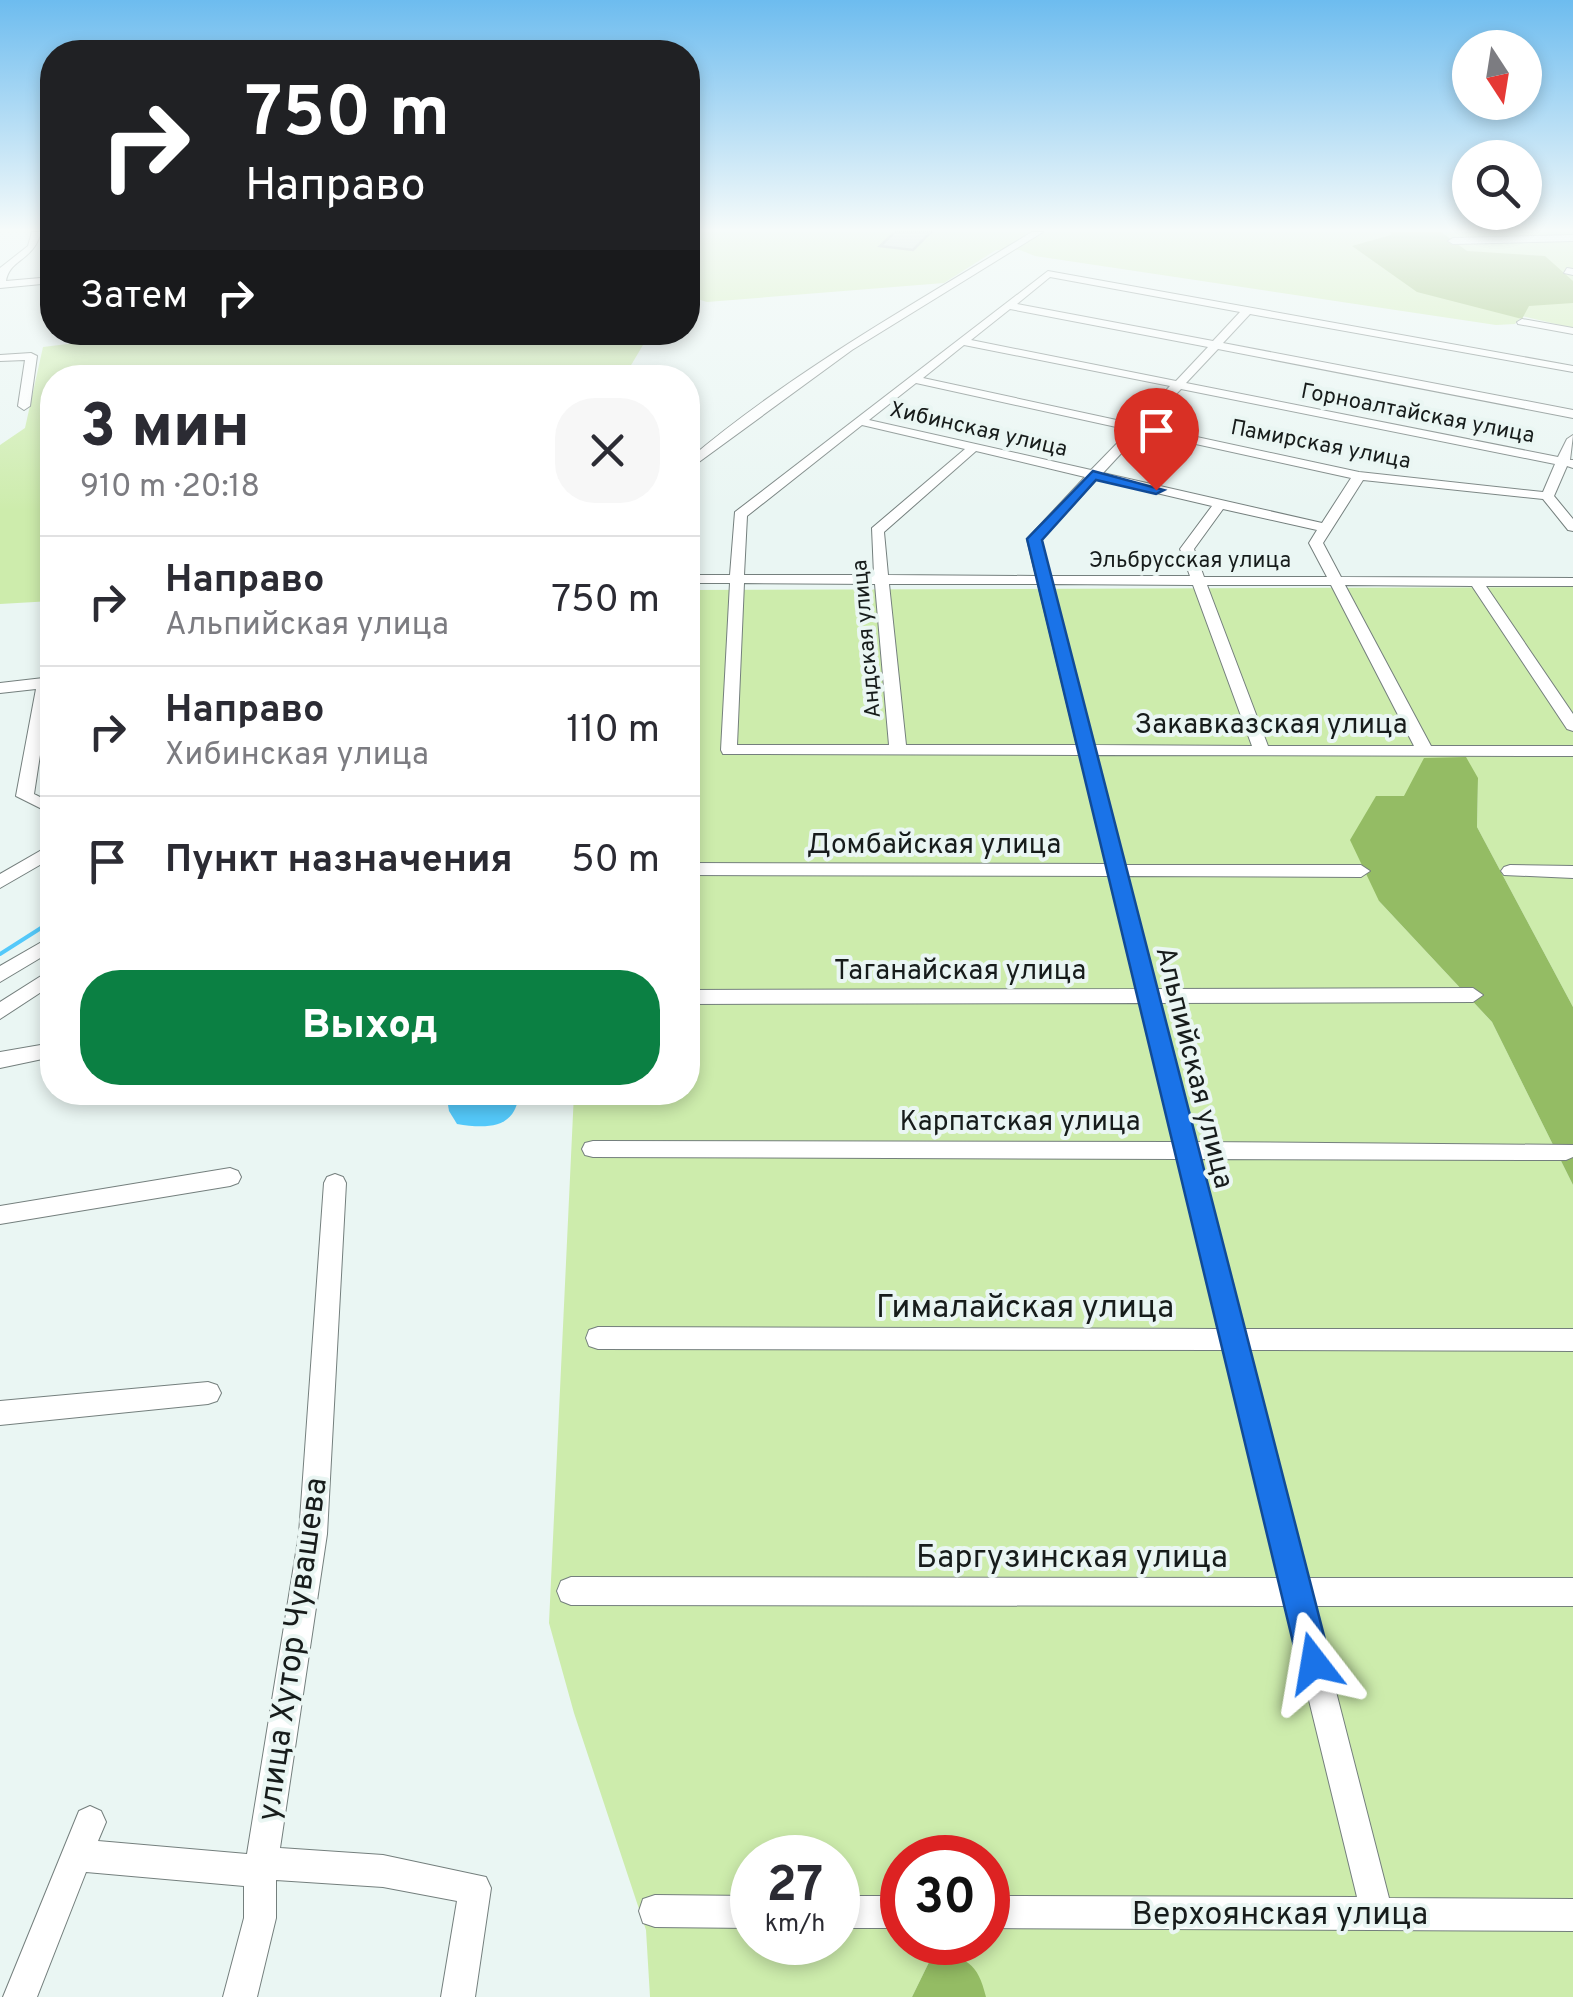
<!DOCTYPE html>
<html lang="ru">
<meta charset="utf-8">
<style>
:root{--surface:#fff;--page:#f7f7f7;--text:#2b2b33;--muted:#7c7c81;--line:#e1e1e2;--accent:#0b8043}
body{margin:0;font-family:Overpass,sans-serif;background:var(--page);color:var(--text);height:100vh;display:flex;flex-direction:column;font-size:38px;white-space:nowrap}
*{box-sizing:border-box;margin:0}
p{font-size:32px;color:var(--muted)}
.icon{flex:none;width:55px;height:55px;fill:none;stroke:currentColor;stroke-width:2;stroke-linecap:round;stroke-linejoin:round}
.map{position:relative;flex:1;overflow:hidden}
.drawer{position:absolute;left:40px;top:365px;width:660px;height:740px;display:flex;flex-direction:column;background:var(--surface);border-radius:40px;box-shadow:0 5px 15px #0003}
.drawer>*{flex:none}
.banner{position:absolute;left:40px;top:40px;width:660px;height:305px;border-radius:40px;box-shadow:0 5px 15px #0003;background:#202124;color:#fff;overflow:hidden}
.needle{width:65px;rotate:168deg}
.buttons{position:absolute;left:1452px;top:30px;display:grid;gap:20px}
.buttons a{display:grid;place-items:center;width:90px;height:90px;border-radius:50%;background:var(--surface);box-shadow:0 5px 15px #0003;font-size:50px}
.speed{position:absolute;left:730px;top:1835px;display:flex;gap:20px;font-size:50px;font-weight:700;text-align:center}
.speed>*{display:grid;place-content:center;width:130px;height:130px;border-radius:50%;background:var(--surface);box-shadow:0 5px 15px #0003;line-height:1}
.speed small{font-size:25px;font-weight:400}
.speed .limit{border:15px solid #d22;background:#fff;color:#111}
.pin{position:absolute;display:grid;place-items:center;width:85px;height:85px;color:#fff;margin:-102px -42px;border-radius:50% 50% 50% 0;rotate:-45deg;box-shadow:0 0 10px #0007}
.pin .icon{rotate:45deg}
.me{position:absolute;width:110px;margin:-55px;rotate:346deg;stroke-linejoin:round;filter:drop-shadow(0 0 8px #0008)}
.turn{display:flex;align-items:center;gap:35px;height:210px;padding:0 40px;font-size:45px}
.turn .icon{width:130px;height:130px;stroke-width:2.5}
.turn b{display:block;font-size:70px;line-height:85px}
.then{display:flex;align-items:center;height:95px;padding:0 40px;background:#0003;gap:20px;font-size:38px}
.round{display:grid;place-items:center;flex:none;width:105px;height:105px;border-radius:40px;background:var(--page)}
.head{display:flex;align-items:center;justify-content:space-between;height:170px;padding:0 40px}
h1{font-size:60px;font-weight:800;line-height:75px}
.primary-button{display:flex;gap:20px;margin-top:auto;padding:20px 40px}
.primary-button a{flex:1;height:115px;border-radius:40px;background:var(--accent);color:#fff;font-size:40px;font-weight:800;line-height:115px;text-align:center}
ul{padding:0;list-style:none}
li{display:flex;align-items:center;gap:30px;height:130px;padding:0 40px;border-top:2px solid var(--line)}
li div{flex:1}
li b{display:block;font-size:38px}
li em{font-style:normal}
.map>svg:first-child{display:block}
</style>
<div class="map">
<svg width="1573" height="1997" viewBox="0 0 1573 1997">
<rect width="100%" height="100%" fill="#eaf6f3"/>
<path fill="#cdecac" fill-rule="evenodd" d="M688 232H1573V328L1522 316 1515 324 1496 325 1035 256 1020 250H996L944 283 707 302 688 296Z
M166 332H625L639 334 643 345 624 377 52 378V601L0 604V445L25 428 43 347Z
M1573 587V1007L1477 827 1478 778 1379 901 1492 1022 1573 1185V1997H986L933 1954 912 1997H650L646 1930 574 1713 549 1623 574 1093 688 1092V590ZM752 1858H838V1942H752ZM902 1858H988V1942H902Z"/>
<path fill="#94bc64" d="M1390 232H1441L1467 251 1545 256 1573 281V303L1529 306 1522 319 1417 292 1352 246 1391 235Z
M1466 757 1478 778 1477 827 1573 1007V1185L1492 1022 1379 901 1350 840 1376 796H1404L1424 758Z
M933 1954C966 1956 978 1963 986 1997H912Z"/>
<path fill="#54c9fa" d="M446 1093H519C516 1129 487 1129 457 1124L449 1111Z"/>
<g fill="none" stroke-linecap="round" stroke-linejoin="round">
<path stroke="#54c9fa" stroke-width="4" d="M0 954 52 921"/>
</g>
<path fill="#c1cac3" stroke="#98a09a" stroke-width="2.5" d="M895 232H931L913 250 880 246Z"/>
<g fill="none" stroke-linecap="round" stroke-linejoin="round">
<defs>
<path id="minor" d="M32 232H41C33 262 10 258 6 281L52 277V283L0 288V268L28 246Z
M1032 232H1043L852 350 688 470V460C793 371 915 303 1032 232Z
M1573 235V241L1453 244 1448 241 1453 238Z
M1567 268 1573 269V275L1564 273Z
M1048 271 1573 366V372L1250 314 1223 343 1573 410V418L1218 349 1186 383 1558 457 1567 439 1573 435 1570 460H1573V468L1567 466 1554 496 1573 519V531L1568 530 1543 499 1363 480 1323 543 1341 577 1573 578V586H1486L1573 714V731L1567 729 1472 586 1345 585 1431 746H1573V756L1096 755 1124 865H1361L1370 871 1361 877 1127 876 1156 989 1473 988 1483 995 1473 1002 1160 1003 1195 1142 1573 1145V1157L1566 1160 1200 1159 1243 1329H1573V1351L1249 1350 1307 1578H1573V1606H1314L1389 1898 1573 1899V1931L988 1928V1896L1357 1897 1286 1606 571 1605 561 1601 557 1591 561 1581 571 1577 1279 1578 1224 1350 598 1349 589 1346 586 1338 589 1330 598 1327 1219 1329 1177 1159 593 1157 585 1155 582 1149 585 1143 593 1141 1173 1142 1140 1003 688 1004V990L1136 989 1109 876 688 875V863L1106 864 1080 755 723 754 721 750 730 583H688V575H730L735 512ZM1050 277 1240 312 1213 341 1017 304ZM1010 309 1208 347 1176 381 971 340ZM964 345 1170 386 1135 424 923 378ZM916 383 1130 430 1091 470 869 420ZM1181 389 1555 464 1543 492 1359 472 1146 426ZM862 425 965 449 872 528 874 575H744L747 516ZM1141 432 1351 478 1322 523 1103 473ZM976 451 1085 477 1027 539 1036 576 888 575 884 532ZM1097 479 1212 506 1180 549 1190 576H1050L1041 540ZM1223 509 1317 530 1309 543 1327 577H1204L1194 549ZM744 583 875 584 889 745H737ZM889 584H1038L1077 745H906ZM1052 584 1193 585 1252 746 1094 745ZM1207 585H1331L1414 746H1268Z
M1522 319 1573 328V334L1518 324 1517 322Z
M31 353 37 356 30 406 24 410 18 406 25 360 0 361V355Z
M52 677 34 794 52 803V814L16 796 36 689 0 693V683Z
M52 844V858L0 888V874Z
M1510 865 1573 866V878L1504 875 1501 871 1504 867Z
M52 936V951L0 982V966Z
M52 969V985L0 1019V1002Z
M52 1043V1057L0 1068V1052Z
M230 1168 238 1171 241 1177 238 1183 230 1186 0 1224V1206Z
M335 1174 343 1177 346 1183 327 1534 280 1848 383 1855 486 1877 491 1888 475 1997H441L457 1901 383 1887 276 1880V1918L257 1997H223L244 1918V1886L86 1872 37 1997H3L79 1811 90 1806 101 1811 106 1822 98 1841 247 1854 299 1534 324 1183 327 1177Z
M208 1382 217 1385 221 1393 217 1401 208 1404 0 1425V1401Z
M655 1895 752 1896V1928L655 1927 643 1923 639 1911 643 1899Z
M838 1896H902V1928H838Z"/>
</defs>
<use href="#minor" stroke="#747f7d" stroke-width="2"/>
<use href="#minor" fill="#fff" fill-rule="evenodd"/>
</g>
<linearGradient id="sky" x2="0" y2="1"><stop stop-color="#6dbcef"/><stop offset="0.45" stop-color="#f6fbfa"/><stop offset="1" stop-color="#f6fbfa" stop-opacity="0"/></linearGradient>
<rect width="1573" height="511" fill="url(#sky)"/>
<path fill="#1a73e8" stroke="#114b97" stroke-width="2.5" d="M1093 471 1164 490 1156 494 1096 480 1042 540 1331 1663 1326 1675 1314 1680 1302 1675 1298 1663 1027 539Z"/>
<g text-anchor="middle" stroke-width="8" stroke-linejoin="round" paint-order="stroke">
<g font-size="22" fill="#171c1b" stroke="#eaf6f3">
<text transform="translate(1418 412) rotate(11)" y="8">Горноалтайская улица</text>
<text transform="translate(979 428) rotate(13)" y="8">Хибинская улица</text>
<text transform="translate(1321 443) rotate(11)" y="8">Памирская улица</text>
<text x="1190" y="567">Эльбрусская улица</text>
<text transform="translate(865 639) rotate(-95)" y="8">Андская улица</text>
</g>
<g font-size="28" fill="#171c1b" stroke="#eaf6f3">
<text x="1271" y="733">Закавказская улица</text>
<text x="934" y="853">Домбайская улица</text>
<text x="960" y="979">Таганайская улица</text>
<text transform="translate(1196 1067) rotate(76)" y="10">Альпийская улица</text>
<text x="1020" y="1130">Карпатская улица</text>
</g>
<g font-size="32" fill="#171c1b" stroke="#eaf6f3">
<text x="1025" y="1317">Гималайская улица</text>
<text x="1072" y="1567">Баргузинская улица</text>
<text transform="translate(291 1649) rotate(-82)" y="11">улица Хутор Чувашева</text>
<text x="1280" y="1924">Верхоянская улица</text>
</g>
</g>
</svg>
<div class="buttons">
<a><svg class="needle" viewBox="-14 -14 28 28"><path d="M0-13l5 13h-10z" fill="#e53935"/><path d="M0 13l5-13h-10z" fill="#7c7c81"/></svg></a>
<a><svg class="icon" aria-label="search" viewBox="0 0 24 24"><circle cx="10" cy="10" r="6"/><path d="M15 15l6 6"/></svg></a>
</div>
<div class="speed"><div>27<small>km/h</small></div><div class="limit">30</div></div>
<div class="pin" style="left:1156px;top:490px;background:#d93025"><svg class="icon" aria-label="arrive" viewBox="0 0 24 24"><path d="M6 21V4h12l-3 4 3 4H6"/></svg></div>
<svg class="me" style="left:1314px;top:1663px" viewBox="-20 -20 40 40"><path d="M0-17L14 15 0 8-14 15z" fill="#1a73e8" stroke="#fff" stroke-width="4"/></svg>
<div class="banner">
<div class="turn"><svg class="icon" aria-label="right" viewBox="0 0 24 24"><path d="M7 20v-9h11M14 6l5 5-5 5"/></svg><div><b>750 m</b>Направо</div></div>
<div class="then">Затем<svg class="icon" aria-label="right" viewBox="0 0 24 24"><path d="M7 20v-9h11M14 6l5 5-5 5"/></svg></div>
</div>
<section class="drawer">
<div class="head"><div><h1>3 мин</h1><p>910 m · 20:18</p></div><a class="round"><svg class="icon" aria-label="close" viewBox="0 0 24 24"><path d="M6 6l12 12M18 6L6 18"/></svg></a></div>
<ul>
<li><svg class="icon" aria-label="right" viewBox="0 0 24 24"><path d="M7 20v-9h11M14 6l5 5-5 5"/></svg><div><b>Направо</b><p>Альпийская улица</p></div><em>750 m</em></li>
<li><svg class="icon" aria-label="right" viewBox="0 0 24 24"><path d="M7 20v-9h11M14 6l5 5-5 5"/></svg><div><b>Направо</b><p>Хибинская улица</p></div><em>110 m</em></li>
<li><svg class="icon" aria-label="arrive" viewBox="0 0 24 24"><path d="M6 21V4h12l-3 4 3 4H6"/></svg><div><b>Пункт назначения</b></div><em>50 m</em></li>
</ul>
<div class="primary-button"><a>Выход</a></div>
</section>
</div>
